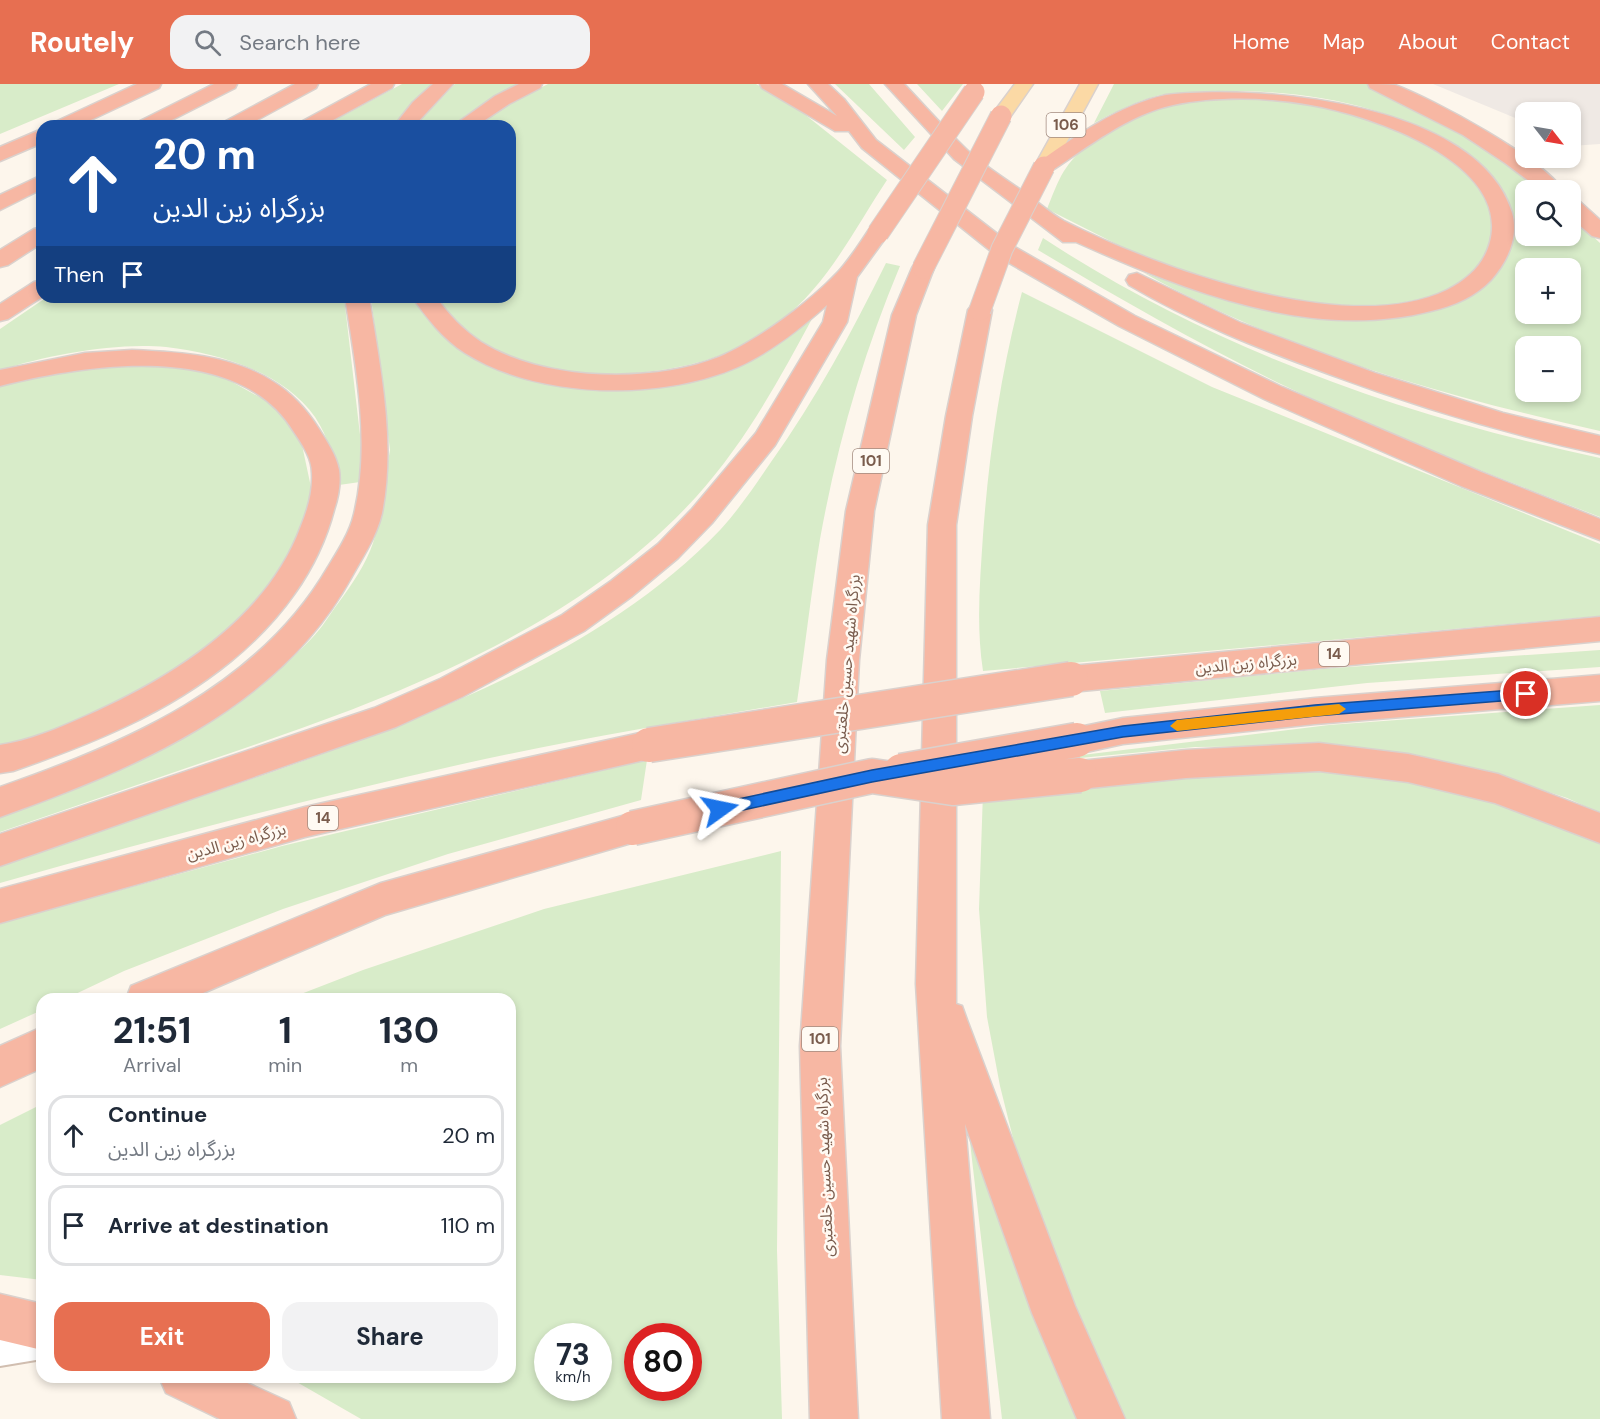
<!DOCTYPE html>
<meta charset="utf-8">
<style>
:root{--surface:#fff;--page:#f2f2f3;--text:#1f2937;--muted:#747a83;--line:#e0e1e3;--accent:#e76f51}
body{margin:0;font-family:"DM Sans","Noto Sans Arabic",sans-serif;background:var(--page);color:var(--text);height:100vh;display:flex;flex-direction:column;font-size:22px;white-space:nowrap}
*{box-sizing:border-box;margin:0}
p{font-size:20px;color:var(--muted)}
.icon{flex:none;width:33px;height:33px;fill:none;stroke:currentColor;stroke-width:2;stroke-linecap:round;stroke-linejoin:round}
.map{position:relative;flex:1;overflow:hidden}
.details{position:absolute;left:36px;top:909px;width:480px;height:390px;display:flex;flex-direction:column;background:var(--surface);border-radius:18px;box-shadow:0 3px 9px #0003}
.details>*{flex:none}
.guide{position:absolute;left:36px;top:36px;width:480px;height:183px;border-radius:18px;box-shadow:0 3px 9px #0003;background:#1a4fa0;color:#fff;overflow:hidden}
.needle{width:39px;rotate:121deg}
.controls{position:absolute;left:1515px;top:18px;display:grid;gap:12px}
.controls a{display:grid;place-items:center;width:66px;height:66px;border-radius:12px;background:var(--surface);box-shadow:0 3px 9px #0003;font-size:30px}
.speed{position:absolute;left:534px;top:1239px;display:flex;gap:12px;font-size:30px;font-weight:700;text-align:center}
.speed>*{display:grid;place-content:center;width:78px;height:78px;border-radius:50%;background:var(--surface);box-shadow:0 3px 9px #0003;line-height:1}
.speed small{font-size:15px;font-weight:400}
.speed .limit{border:9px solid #d22;background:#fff;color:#111}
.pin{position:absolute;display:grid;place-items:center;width:51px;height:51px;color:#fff;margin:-26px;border:3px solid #fff;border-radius:50%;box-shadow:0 2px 6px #0007}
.me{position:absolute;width:66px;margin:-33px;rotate:78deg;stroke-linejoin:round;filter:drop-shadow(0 0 4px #0008)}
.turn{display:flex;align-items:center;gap:21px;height:126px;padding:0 18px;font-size:27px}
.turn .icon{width:78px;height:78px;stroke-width:2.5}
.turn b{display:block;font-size:42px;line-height:51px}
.then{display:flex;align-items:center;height:57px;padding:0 18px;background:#0003;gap:12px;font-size:22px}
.eta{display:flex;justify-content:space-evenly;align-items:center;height:102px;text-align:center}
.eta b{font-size:36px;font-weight:700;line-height:42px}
.primary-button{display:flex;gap:12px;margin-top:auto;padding:12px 18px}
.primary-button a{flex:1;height:69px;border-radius:18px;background:var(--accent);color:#fff;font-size:24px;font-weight:700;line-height:69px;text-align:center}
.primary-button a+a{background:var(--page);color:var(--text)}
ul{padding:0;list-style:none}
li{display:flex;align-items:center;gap:18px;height:81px;margin:0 12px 9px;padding:0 6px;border:3px solid var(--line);border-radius:18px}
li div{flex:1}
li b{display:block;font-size:22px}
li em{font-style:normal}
header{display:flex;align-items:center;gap:36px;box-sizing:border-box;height:84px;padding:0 30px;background:var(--accent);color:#fff}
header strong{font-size:28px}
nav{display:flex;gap:33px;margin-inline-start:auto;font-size:21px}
.search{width:420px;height:54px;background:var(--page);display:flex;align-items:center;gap:15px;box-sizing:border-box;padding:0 21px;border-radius:18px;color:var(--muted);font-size:22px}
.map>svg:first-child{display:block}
</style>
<header>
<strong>Routely</strong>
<div class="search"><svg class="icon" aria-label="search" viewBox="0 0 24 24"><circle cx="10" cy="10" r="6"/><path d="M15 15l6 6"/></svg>Search here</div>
<nav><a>Home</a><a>Map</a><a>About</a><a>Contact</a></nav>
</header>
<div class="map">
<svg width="1600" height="1335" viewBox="0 0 1600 1335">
<rect width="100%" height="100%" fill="#fdf6ec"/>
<path fill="#efe9e4" d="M1433 0H1600V60L1571 62 1570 28H1526L1525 38Z"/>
<path fill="#d8ecc9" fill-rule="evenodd" d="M0 0H119L0 50Z
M402 0H435L394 42H324Z
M455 0H520L469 29 452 42H415Z
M548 0H756L788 17 887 96C855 144 827 202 780 237 764 249 747 260 729 268 645 303 488 304 437 213H510V42H477L501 24Z
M835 0H869L915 53 904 66Z
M917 0H963L942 27Z
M1114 0H1367L1482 61 1542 106H1526V152H1570L1571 132 1600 159V347C1444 312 1284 267 1144 189 1178 200 1213 214 1248 221 1268 225 1290 225 1311 227 1370 232 1406 239 1462 214 1479 206 1494 197 1503 181 1514 162 1517 140 1509 120 1499 97 1479 82 1459 68 1382 9 1254 0 1160 11 1137 17 1115 28 1094 39ZM1526 184H1570V230H1526ZM1526 262H1570V308H1526Z
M1232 11 1334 22 1411 49 1466 86 1490 117 1495 149 1482 180 1458 200 1430 213 1390 221 1368 223 1272 215 1148 176 1047 125C1052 113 1057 98 1064 87 1086 53 1130 32 1168 20 1188 14 1211 14 1232 11Z
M1043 154C1210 264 1405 333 1600 374V433C1494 392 1387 351 1285 302 1200 261 1118 214 1038 166Z
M886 179 900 182C863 270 837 361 820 455 811 509 805 564 797 618 684 637 570 656 458 681 304 716 152 756 0 799V780C101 746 202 713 303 677 451 623 609 562 721 445 740 424 756 400 771 378 816 315 852 248 886 179Z
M1022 208 1212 303 1600 460V532L983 587C976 541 980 497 983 451 989 369 1001 287 1022 208Z
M47 213H344L362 368 360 398 339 401C334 377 329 354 315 333 283 288 219 269 166 263 116 258 48 271 0 286V245Z
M371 213H412C459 288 542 309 627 304 640 303 656 304 668 301 684 297 699 286 714 279 747 264 780 248 813 233 779 296 745 359 696 413 568 553 378 619 204 678 136 701 68 725 0 748V732C110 696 232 639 312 554 322 544 330 530 339 518 352 500 366 480 373 459 383 429 384 397 390 366Z
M119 279 190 285 225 294 279 324 302 361 312 408 307 437 279 492 235 542 159 599 71 641 0 663V299Z
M1600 566V583L1367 599 1105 629 1100 607 1334 584Z
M1600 621V729L1567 714 1527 701 1315 662 1195 663 1080 674 958 691 1049 675 1329 641Z
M647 676 641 716 448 770 283 825 124 887 65 915H42V926L0 945V839L282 762Z
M1273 683C1343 688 1415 693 1482 713 1522 725 1561 740 1600 753V1335H1125L1067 1211 1018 1074 1000 1002 987 933 979 825 983 708Z
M781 767 777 1166 782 1335H361L288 1293H510V915H288L363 886 544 825ZM548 1252H598V1304H548ZM638 1252H688V1304H638Z
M965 1015 1034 1235 1079 1335H1002Z
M42 1020V1196L0 1191V1041Z"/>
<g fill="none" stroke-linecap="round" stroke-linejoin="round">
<defs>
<path id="lane" d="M42 1243V1275L0 1282V1250Z"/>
<path id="primary" d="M1015 0H1033L1008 36H994L991 32Z
M1080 0H1098L1051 87H1037L1034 83Z"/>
<path id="highway" d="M137 0H161L159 4 78 42H52L55 38Z
M214 0H237L235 4 160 42H135L138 38Z
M295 0H318L316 4 246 42H221L224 38Z
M371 0H394L392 4 322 42H298L301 38Z
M433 0H453L414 42H394L413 18Z
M519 0H542L540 4 509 20 476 42H453L495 12Z
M760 0H782L837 32 808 0H828L844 15 876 56 1013 162 1135 232 1282 303 1481 388 1600 435V456L1461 402 1264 315 1119 242 997 172 862 64 849 47H835L762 4Z
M885 0H904C925 22 945 45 967 66 984 82 1006 95 1025 109 1038 118 1051 130 1064 137 1157 184 1348 254 1447 206 1467 196 1484 181 1490 158 1511 77 1369 31 1311 21 1267 13 1217 12 1173 21 1129 30 1088 63 1051 87H1037L1034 83 1037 79C1076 52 1119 21 1166 11 1261 0 1479 19 1512 129 1519 153 1507 178 1491 196 1475 213 1453 222 1431 227 1312 258 1184 206 1076 158H1063L954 75Z
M1368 0C1376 0 1387 0 1395 1 1433 15 1542 74 1563 106H1541L1505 79 1463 51 1370 4Z
M42 45V59L0 77V63Z
M42 91V105L0 126V111Z
M1570 115 1578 116 1600 136V154L1592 152 1570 133Z
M878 142 886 144 889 149 857 193 847 238 775 361 712 439 678 474 631 513 584 547 462 613 396 643 0 782V750L374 624 440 595 562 531 611 497 658 460 692 425 756 349 823 238 827 221C800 245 771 268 738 283 660 317 538 315 465 269 443 255 427 234 412 213H436C448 230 463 246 481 258 543 297 652 300 719 273 757 257 810 218 838 188 850 175 860 159 870 144Z
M42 143V159L8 181 0 183V166L34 145Z
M923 177 931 179 934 184 916 231 874 427 859 576 840 962 858 1335H810L800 962 827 576 846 427 892 231 912 184 915 179Z
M1137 189 1241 239 1375 289 1503 329 1600 352V370C1507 350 1418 323 1329 290 1260 265 1192 238 1129 201L1126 196 1129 191Z
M42 196V213L8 235 0 237V220L34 198Z
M345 213H369C380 283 396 358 382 429 377 452 362 474 351 494 278 626 135 684 0 733V703C125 660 259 602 328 483 338 467 350 448 354 430 371 360 356 283 345 213Z
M980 219 988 221 992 226 972 332 956 441V920L962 922 967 936 1075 1222 1125 1335H1077L1032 1229 965 1040 990 1335H942L916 900 928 441 946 332 968 226 972 221Z
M132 266C179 268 231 271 272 297 292 309 307 326 319 345 327 358 336 371 339 386 341 399 338 414 334 426 318 487 279 538 231 577 166 630 91 660 13 687L0 689V661C29 657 59 644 86 632 172 594 267 535 301 442 308 425 313 407 312 389 312 374 302 360 294 348 239 256 87 280 0 302V286L85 269Z
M1600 533V557L1071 608 1060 604 1055 595 1060 586 1071 582Z
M1600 591V617L1315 640 1123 660 1077 670 1065 666 1061 656 1065 646 1123 634 1315 614Z
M649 647 661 651 665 661 661 671 649 675 305 753 0 839V805L305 723Z
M1319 659 1408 670 1498 690 1600 729V759L1495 719 1408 698 1319 687 1186 694 1080 705 1068 701 1063 691 1068 681 1080 677 1186 666Z
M633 729 645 733 650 744 645 755 385 831 189 915H126L131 902 381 799Z
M42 943V984L0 1003V962Z
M0 1210 42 1220V1266L0 1256Z
M159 1293H234L289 1318 296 1335H220L166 1309Z"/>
</defs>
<use href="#lane" stroke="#d1beb0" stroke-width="4"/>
<use href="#primary" stroke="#dad1cd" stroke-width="3"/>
<use href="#highway" stroke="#dad1cd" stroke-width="3"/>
<use href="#lane" fill="#fff" fill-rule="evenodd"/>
<use href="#primary" fill="#fbd9a5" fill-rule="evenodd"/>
<use href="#highway" fill="#f7b7a3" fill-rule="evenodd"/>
<defs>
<path id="highway-bridge-far1" d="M878 149 974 8
M923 184 1001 32
M980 226 1002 165 1044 83"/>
<path id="highway-bridge" d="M649 661 1071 595
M901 687 1077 656
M633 744 872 692 953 704 1080 691"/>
</defs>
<use href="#highway-bridge-far1" stroke="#dad1cd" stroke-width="23" stroke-linecap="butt"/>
<use href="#highway-bridge" stroke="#dad1cd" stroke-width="37" stroke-linecap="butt"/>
<use href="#highway-bridge-far1" stroke="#f7b7a3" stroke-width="21"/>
<use href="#highway-bridge" stroke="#f7b7a3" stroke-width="34"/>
</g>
<path fill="#1a73e8" stroke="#114b97" stroke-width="1.5" d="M1526 605 1533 610 1526 615 1315 632 1123 653 872 698 720 731 715 729 713 725 715 721 720 719 872 686 1123 642 1315 621Z"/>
<path fill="#f59e0b" d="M1339 620 1346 625 1339 630 1177 647 1170 642 1177 636Z"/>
<g text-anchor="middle" stroke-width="5" stroke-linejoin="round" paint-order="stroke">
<g fill="#fffaf3" stroke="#a28b7f" stroke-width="1.5">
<rect x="1046.5" y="29" width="39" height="24" rx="4.5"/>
<rect x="853" y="365" width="36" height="24" rx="4.5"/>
<rect x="1319" y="558" width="30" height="24" rx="4.5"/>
<rect x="308" y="722" width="30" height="24" rx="4.5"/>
<rect x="802" y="943" width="36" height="24" rx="4.5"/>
</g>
<g font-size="15" font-weight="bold" fill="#7a5c4d">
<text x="1066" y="46">106</text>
<text x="871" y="382">101</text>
<text x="1334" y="575">14</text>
<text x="323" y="739">14</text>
<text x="820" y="960">101</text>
</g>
<g font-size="16" fill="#7a5c4d" stroke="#fffaf3">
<text transform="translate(1246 579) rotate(-5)" y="6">بزرگراه زین الدین</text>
<text transform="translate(846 580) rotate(-85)" y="6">بزرگراه شهید حسین خلعتبری</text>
<text transform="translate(236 757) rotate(-15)" y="6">بزرگراه زین الدین</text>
<text transform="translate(824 1083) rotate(-92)" y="6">بزرگراه شهید حسین خلعتبری</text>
</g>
</g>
</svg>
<div class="controls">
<a><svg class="needle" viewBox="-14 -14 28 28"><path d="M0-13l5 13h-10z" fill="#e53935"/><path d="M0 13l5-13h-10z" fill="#747a83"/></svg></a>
<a><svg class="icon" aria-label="search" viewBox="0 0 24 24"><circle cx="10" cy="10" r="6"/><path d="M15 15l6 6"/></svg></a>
<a>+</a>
<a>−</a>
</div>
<div class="speed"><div>73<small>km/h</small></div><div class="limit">80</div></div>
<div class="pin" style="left:1526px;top:610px;background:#d93025"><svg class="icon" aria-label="arrive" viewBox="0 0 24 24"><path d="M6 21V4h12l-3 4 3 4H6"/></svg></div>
<svg class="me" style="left:720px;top:725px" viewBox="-20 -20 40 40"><path d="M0-17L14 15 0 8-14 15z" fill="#1a73e8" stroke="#fff" stroke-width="4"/></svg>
<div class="guide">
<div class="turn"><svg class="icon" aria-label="ahead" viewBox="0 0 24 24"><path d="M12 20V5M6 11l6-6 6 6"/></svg><div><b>20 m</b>بزرگراه زین الدین</div></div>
<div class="then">Then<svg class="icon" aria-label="arrive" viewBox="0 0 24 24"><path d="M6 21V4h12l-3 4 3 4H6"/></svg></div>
</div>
<section class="details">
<div class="eta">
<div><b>21:51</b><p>Arrival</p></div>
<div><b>1</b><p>min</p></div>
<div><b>130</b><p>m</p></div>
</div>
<ul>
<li><svg class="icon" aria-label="ahead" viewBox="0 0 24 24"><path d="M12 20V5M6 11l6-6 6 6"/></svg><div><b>Continue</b><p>بزرگراه زین الدین</p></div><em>20 m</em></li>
<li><svg class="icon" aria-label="arrive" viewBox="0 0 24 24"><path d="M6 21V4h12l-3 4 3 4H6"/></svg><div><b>Arrive at destination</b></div><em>110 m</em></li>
</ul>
<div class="primary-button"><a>Exit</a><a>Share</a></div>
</section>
</div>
